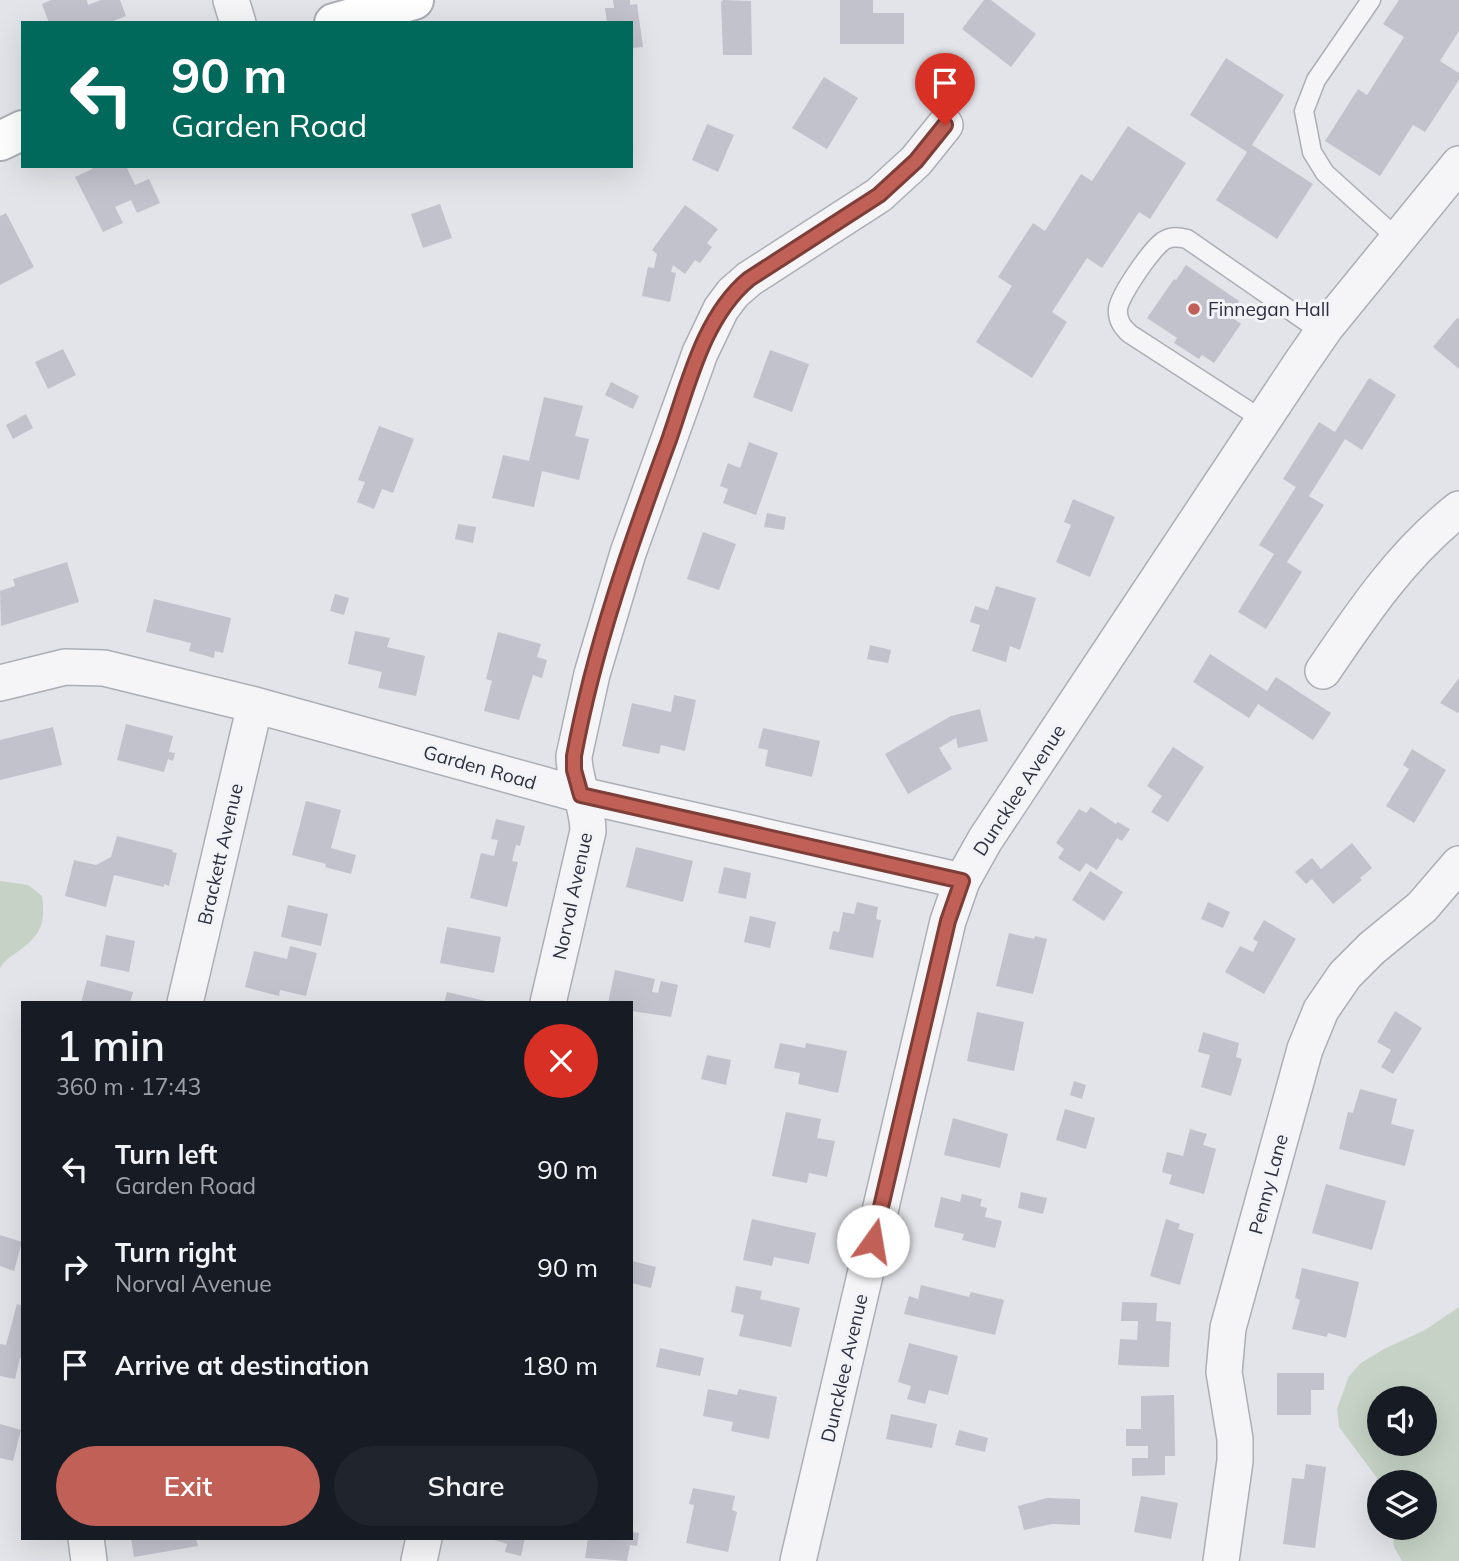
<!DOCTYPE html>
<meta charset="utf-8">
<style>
:root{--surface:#171b24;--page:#20242c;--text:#f1f3f6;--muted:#9ea1a6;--accent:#c06056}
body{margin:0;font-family:Mulish,sans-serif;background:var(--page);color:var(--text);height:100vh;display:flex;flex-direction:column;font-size:26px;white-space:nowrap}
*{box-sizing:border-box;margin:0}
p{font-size:23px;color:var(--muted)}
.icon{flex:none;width:38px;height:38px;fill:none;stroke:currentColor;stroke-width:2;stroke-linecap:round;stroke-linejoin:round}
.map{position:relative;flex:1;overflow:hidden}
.drawer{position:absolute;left:21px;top:1001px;width:612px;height:539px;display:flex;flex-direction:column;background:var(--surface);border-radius:0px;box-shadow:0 7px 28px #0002}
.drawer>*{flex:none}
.top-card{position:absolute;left:21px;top:21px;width:612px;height:147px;border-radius:0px;box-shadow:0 7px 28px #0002;background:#00695c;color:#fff;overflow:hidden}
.controls{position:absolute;left:1367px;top:1386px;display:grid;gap:14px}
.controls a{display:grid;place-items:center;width:70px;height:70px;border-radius:50%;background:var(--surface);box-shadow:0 7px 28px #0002;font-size:35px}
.pin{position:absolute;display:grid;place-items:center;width:60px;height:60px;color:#fff;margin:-72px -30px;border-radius:50% 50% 50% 0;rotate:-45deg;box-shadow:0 0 7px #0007}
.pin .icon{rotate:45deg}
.me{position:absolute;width:77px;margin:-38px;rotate:13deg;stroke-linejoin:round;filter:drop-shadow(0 0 5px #0008)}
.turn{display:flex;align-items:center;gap:24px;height:147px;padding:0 35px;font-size:32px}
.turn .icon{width:91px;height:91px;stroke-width:2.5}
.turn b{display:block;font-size:49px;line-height:60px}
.round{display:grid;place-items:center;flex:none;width:74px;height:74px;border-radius:37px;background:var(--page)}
.summary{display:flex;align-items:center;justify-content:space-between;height:119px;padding:0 35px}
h1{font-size:42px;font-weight:600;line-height:52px}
.action{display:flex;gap:14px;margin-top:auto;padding:14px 35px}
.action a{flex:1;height:80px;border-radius:42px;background:var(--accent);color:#fff;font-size:28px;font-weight:600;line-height:80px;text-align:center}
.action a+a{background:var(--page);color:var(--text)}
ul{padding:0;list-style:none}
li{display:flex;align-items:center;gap:21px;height:98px;padding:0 35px}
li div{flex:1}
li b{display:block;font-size:26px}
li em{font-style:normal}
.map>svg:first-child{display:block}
</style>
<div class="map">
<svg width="1459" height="1561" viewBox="0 0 1459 1561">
<rect width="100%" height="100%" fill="#e3e4e9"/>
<path fill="#c5d2c5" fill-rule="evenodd" d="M0 881 28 885 42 896C46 925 40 936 16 953 10 957 4 961 0 968Z
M1459 1307V1561H1402L1394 1547 1392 1528H1424V1482H1380L1339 1427 1337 1409 1349 1376 1361 1363 1384 1349 1425 1330ZM1379 1398H1424V1444H1379Z"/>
<path fill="#c1c2cc" d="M51 0H87L88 5 101 0H120L126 16 108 23H49L42 4Z
M613 0H630V5L637 4 643 47 632 48V23H607L605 8H614Z
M723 0 751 1 752 55H723L721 2Z
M840 0H873V13H904V44H840Z
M984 0H991L1036 34 1011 67 962 29Z
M1399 0H1459V31L1440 61 1459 73V80L1425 132 1413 125 1380 176 1325 141 1358 89 1367 95 1404 37 1383 24Z
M1226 58 1284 95 1252 145 1313 184 1277 239 1216 200 1247 152 1190 115Z
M824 77 858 98 827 149 792 128Z
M707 124 734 135 718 172 692 160Z
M1128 126 1186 163 1150 219 1139 212 1102 268 1087 258 1052 312 1067 322 1032 378 976 342 1012 286 998 277 1033 223 1045 231 1081 174 1092 181Z
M126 166 135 185 149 179 160 203 137 213 131 200 115 207 123 223 103 232 75 177 92 169 93 166Z
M440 204 452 238 423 248 411 214Z
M685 205 718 229 707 243 712 247 700 263 695 260 685 274 673 265 671 272 676 273 670 302 642 296 648 267 654 268 657 254 652 250Z
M6 213 34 267 0 285V216Z
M1186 265 1239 301 1230 316 1241 324 1214 363 1202 355 1199 359 1174 343 1177 338 1147 318 1174 279 1176 280Z
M1457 318 1459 319V369L1433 347Z
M63 349 76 375 48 389 35 362Z
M770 350 809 364 792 412 753 397Z
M1369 378 1396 395 1362 450 1345 439 1309 496 1324 505 1287 562 1302 572 1266 629 1238 612 1274 554 1259 545 1296 487 1283 479 1319 422 1335 432Z
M611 382 639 396 633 409 605 395Z
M544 397 583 406 575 436 589 439 579 480 542 471 534 507 492 498 503 455 529 461Z
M26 414 33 428 13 439 6 425Z
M379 426 414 439 393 493 382 489 374 509 357 502 365 482 358 480Z
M749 442 778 453 756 515 723 503 728 489 720 486 728 463 740 468Z
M1073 499 1115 517 1090 577 1056 562 1071 525 1064 522Z
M767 513 786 517 784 530 764 527Z
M458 524 476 527 473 543 455 539Z
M703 532 736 544 719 590 687 579Z
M67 562 79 602 1 626 0 591 15 586 13 579Z
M996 586 1036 598 1020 650 1010 646 1006 662 972 651 980 625 970 622 975 606 988 610Z
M335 594 349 598 344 615 330 611Z
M154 599 231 618 223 653 215 651 214 658 189 651 191 643 146 632Z
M355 631 390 638 387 647 425 656 416 696 378 688 382 672 348 664Z
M498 632 541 644 537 657 547 660 542 678 533 675 519 720 484 711 492 681 486 679Z
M870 645 891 650 888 663 867 659Z
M1210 654 1267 691 1276 677 1331 713 1313 740 1258 704 1249 718 1193 682Z
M1459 678V712L1458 713 1440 703Z
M674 695 696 700 685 751 661 745 659 754 622 746 632 703 671 712Z
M980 709 988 741 958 748 956 738 939 748 952 769 908 794 885 754 951 716Z
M126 724 173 736 169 752 175 753 173 761 168 759 164 772 117 760Z
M53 727 62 765 0 780V740Z
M763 728 820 741 812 777 765 766 768 750 758 748Z
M1173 747 1204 767 1168 822 1151 812 1162 796 1147 786Z
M1412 749 1446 770 1414 823 1386 806 1409 769 1403 765Z
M306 801 341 810 331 848 356 855 351 874 325 867 326 864 292 855Z
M1091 807 1116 824 1118 822 1130 829 1122 841 1117 838 1097 870 1086 863 1080 872 1058 858 1064 849 1056 843 1079 809 1086 813Z
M496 819 525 826 520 846 516 845 512 861 518 862 507 907 470 898 481 853 494 856 498 840 491 839Z
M117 836 173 850 172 852 177 853 169 886 164 884V887L114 875 106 907 65 896 74 860 96 865 111 857Z
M1352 843 1372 868 1360 878 1362 880 1333 904 1312 879 1306 884 1295 872 1312 858 1321 869Z
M636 847 693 861 683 902 626 887Z
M724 867 751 873 746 899 718 893Z
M1090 871 1123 892 1104 921 1072 900Z
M857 902 878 907 876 919 881 920 873 958 829 949 833 931 839 932 843 912 854 914Z
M1208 902 1230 912 1223 928 1201 919Z
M288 905 328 914 321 946 281 937Z
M750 916 776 922 770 948 744 942Z
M1264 920 1296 939 1264 994 1225 972 1240 946 1253 952 1258 942 1253 939Z
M447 927 501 937 494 973 440 963Z
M1009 933 1034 939 1035 936 1047 939 1033 994 996 986Z
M106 935 135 941 129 972 100 966Z
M290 946 317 953 306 996 280 990 279 996 245 987 254 951 287 959Z
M615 970 655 979 652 992 658 993 661 981 678 985 671 1017 632 1011V1003H608Z
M87 980 133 992 130 1003H81Z
M447 992 490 1002V1003H444Z
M1395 1011 1422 1028 1393 1074 1381 1067 1391 1050 1377 1042Z
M977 1012 1024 1022 1014 1071 967 1061Z
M1203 1032 1239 1043 1236 1057 1242 1059 1231 1096 1201 1087 1210 1055 1198 1052Z
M780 1043 805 1048 806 1043 847 1051 838 1093 798 1084 800 1073 774 1068Z
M707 1055 731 1060 726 1085 701 1079Z
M1074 1081 1086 1085 1082 1099 1070 1095Z
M1360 1089 1397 1099 1391 1124 1414 1130 1405 1166 1339 1149 1348 1112 1353 1113Z
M1065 1109 1095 1118 1086 1149 1056 1140Z
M786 1112 821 1119 817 1138 835 1141 827 1177 809 1173 807 1183 772 1176Z
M953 1118 1008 1134 1000 1168 944 1155Z
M1190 1129 1207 1134 1203 1145 1216 1149 1204 1194 1169 1184 1172 1175 1162 1172 1167 1152 1183 1156Z
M1326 1184 1386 1201 1372 1250 1312 1233Z
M1021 1192 1047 1198 1043 1214 1018 1208Z
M962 1194 982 1199 980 1206 987 1208 985 1217 1002 1221 995 1248 962 1240 964 1234 934 1227 941 1197 960 1202Z
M752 1219 816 1233 809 1264 774 1257 772 1266 743 1260Z
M1166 1219 1180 1224 1178 1229 1194 1234 1180 1285 1150 1276Z
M0 1235 22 1242 14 1271 0 1266Z
M632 1261 656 1267 651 1288 632 1283Z
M1302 1268 1359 1282 1346 1338 1328 1333 1327 1337 1292 1329 1300 1300 1295 1298Z
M921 1285 969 1297 971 1292 1004 1300 995 1335 904 1314 909 1296 918 1299Z
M736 1286 762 1291 760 1299 800 1308 791 1347 739 1336 744 1315 731 1312Z
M1122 1302 1157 1303 1156 1321 1171 1322 1169 1367 1118 1365 1120 1339 1137 1340 1138 1321H1121Z
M17 1304 23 1306V1358H20L15 1379 0 1376V1344L6 1345Z
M909 1343 958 1356 948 1395 929 1390 925 1404 907 1399 911 1386 898 1382Z
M660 1348 704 1358 700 1376 656 1367Z
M1277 1373H1324V1390H1311V1415H1277Z
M708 1389 737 1395 739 1389 777 1397 769 1439 731 1431 733 1422 703 1416Z
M1174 1395 1175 1456H1165V1475L1132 1476V1458H1148V1446H1126V1429H1141V1396Z
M891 1414 937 1424 932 1448 886 1439Z
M0 1424 21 1430 13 1461 0 1458Z
M959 1430 988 1438 985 1452 955 1445Z
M1306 1464 1326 1467 1315 1548 1283 1544 1292 1478 1304 1479Z
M693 1488 735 1496 732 1510 737 1512 728 1552 686 1543 694 1505 689 1504Z
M1141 1496 1178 1503 1171 1539 1134 1532Z
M1047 1498 1080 1499V1525L1052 1524 1024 1530 1018 1506Z
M632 1532 639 1533 637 1546 630 1545 627 1561 585 1558 588 1538H632Z
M131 1538H196L198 1546 134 1557Z
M488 1538H525L521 1556 505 1552 507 1544Z"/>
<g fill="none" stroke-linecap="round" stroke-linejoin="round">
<defs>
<path id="lane" d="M1371 0 1316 80 1304 111 1312 152 1325 173 1398 239
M1263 420 1130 334C1122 327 1117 320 1118 309 1119 296 1153 246 1165 240 1172 236 1179 237 1187 239L1323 333"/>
<path id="street" d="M231 0 238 23
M1323 671C1363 612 1402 554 1459 509
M0 683 65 667 104 668 255 705 581 795 962 881
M185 1003 255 705
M548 1003 588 831C588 805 574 782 574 756L592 674 628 553 700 353 721 309 733 293 749 279 879 195 916 161 945 125
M86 1538 89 1561
M419 1561 424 1538
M798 1561 948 921 962 881 985 840 1301 363 1326 327 1459 164
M1221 1561 1235 1461V1439L1224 1372 1228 1328 1305 1049 1321 1010 1345 975 1372 948 1422 907 1459 864"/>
<path id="secondary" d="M334 23 414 0
M0 141 23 130"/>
</defs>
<use href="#lane" stroke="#acaeb6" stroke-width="21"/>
<use href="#street" stroke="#acaeb6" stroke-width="38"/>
<use href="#secondary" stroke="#acaeb6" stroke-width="42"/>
<use href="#lane" stroke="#f5f5f8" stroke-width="18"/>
<use href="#street" stroke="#f5f5f8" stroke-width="35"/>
<use href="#secondary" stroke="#fff" stroke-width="38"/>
</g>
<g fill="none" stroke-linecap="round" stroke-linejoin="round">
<defs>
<path id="route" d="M873 1241 948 921 962 881 581 795 574 770V756C594 647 631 543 669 440 688 386 703 317 749 279L879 195 916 161 945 125"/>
</defs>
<use href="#route" stroke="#7d3e38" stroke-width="18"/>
<use href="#route" stroke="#c06056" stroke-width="12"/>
</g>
<circle fill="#c06056" stroke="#f2f3f7" stroke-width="2.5" cx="1194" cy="309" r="7"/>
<g text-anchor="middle" stroke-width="6" stroke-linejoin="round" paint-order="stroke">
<g font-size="19" fill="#2d2f40" stroke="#f2f3f7" text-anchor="start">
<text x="1208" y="316">Finnegan Hall</text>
</g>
<g font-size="19" fill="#2d2f40" stroke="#f2f3f7">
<text transform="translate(480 767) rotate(16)" y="7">Garden Road</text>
<text transform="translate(1019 790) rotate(-57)" y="7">Duncklee Avenue</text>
<text transform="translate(220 854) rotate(-77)" y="7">Brackett Avenue</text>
<text transform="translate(572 896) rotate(-78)" y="7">Norval Avenue</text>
<text transform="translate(1268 1184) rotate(-75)" y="7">Penny Lane</text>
<text transform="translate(844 1368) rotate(-77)" y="7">Duncklee Avenue</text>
</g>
</g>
</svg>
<div class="controls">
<a><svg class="icon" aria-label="sound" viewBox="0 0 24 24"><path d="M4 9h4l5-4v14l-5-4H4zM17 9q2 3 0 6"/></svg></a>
<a><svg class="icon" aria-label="layers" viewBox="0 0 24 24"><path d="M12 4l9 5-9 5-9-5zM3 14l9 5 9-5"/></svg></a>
</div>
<div class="pin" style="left:945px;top:125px;background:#d93025"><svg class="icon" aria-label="arrive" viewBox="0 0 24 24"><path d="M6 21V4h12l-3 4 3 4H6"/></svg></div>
<svg class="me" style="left:873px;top:1241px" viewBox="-20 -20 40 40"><circle r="19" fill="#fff"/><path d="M0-13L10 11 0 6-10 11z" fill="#c06056"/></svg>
<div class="top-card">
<div class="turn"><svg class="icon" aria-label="left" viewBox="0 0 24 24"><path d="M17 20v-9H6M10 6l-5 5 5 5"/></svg><div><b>90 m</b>Garden Road</div></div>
</div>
<section class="drawer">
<div class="summary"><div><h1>1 min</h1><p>360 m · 17:43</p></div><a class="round" style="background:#d93025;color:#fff"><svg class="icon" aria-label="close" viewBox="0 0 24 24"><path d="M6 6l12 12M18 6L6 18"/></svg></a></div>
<ul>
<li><svg class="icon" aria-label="left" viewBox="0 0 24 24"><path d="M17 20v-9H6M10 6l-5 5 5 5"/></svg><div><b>Turn left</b><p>Garden Road</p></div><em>90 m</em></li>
<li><svg class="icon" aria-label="right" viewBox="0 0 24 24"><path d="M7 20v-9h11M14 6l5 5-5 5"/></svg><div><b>Turn right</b><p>Norval Avenue</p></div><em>90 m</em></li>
<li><svg class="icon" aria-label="arrive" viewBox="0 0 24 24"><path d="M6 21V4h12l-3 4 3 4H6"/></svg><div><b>Arrive at destination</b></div><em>180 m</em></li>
</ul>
<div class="action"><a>Exit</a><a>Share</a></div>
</section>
</div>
